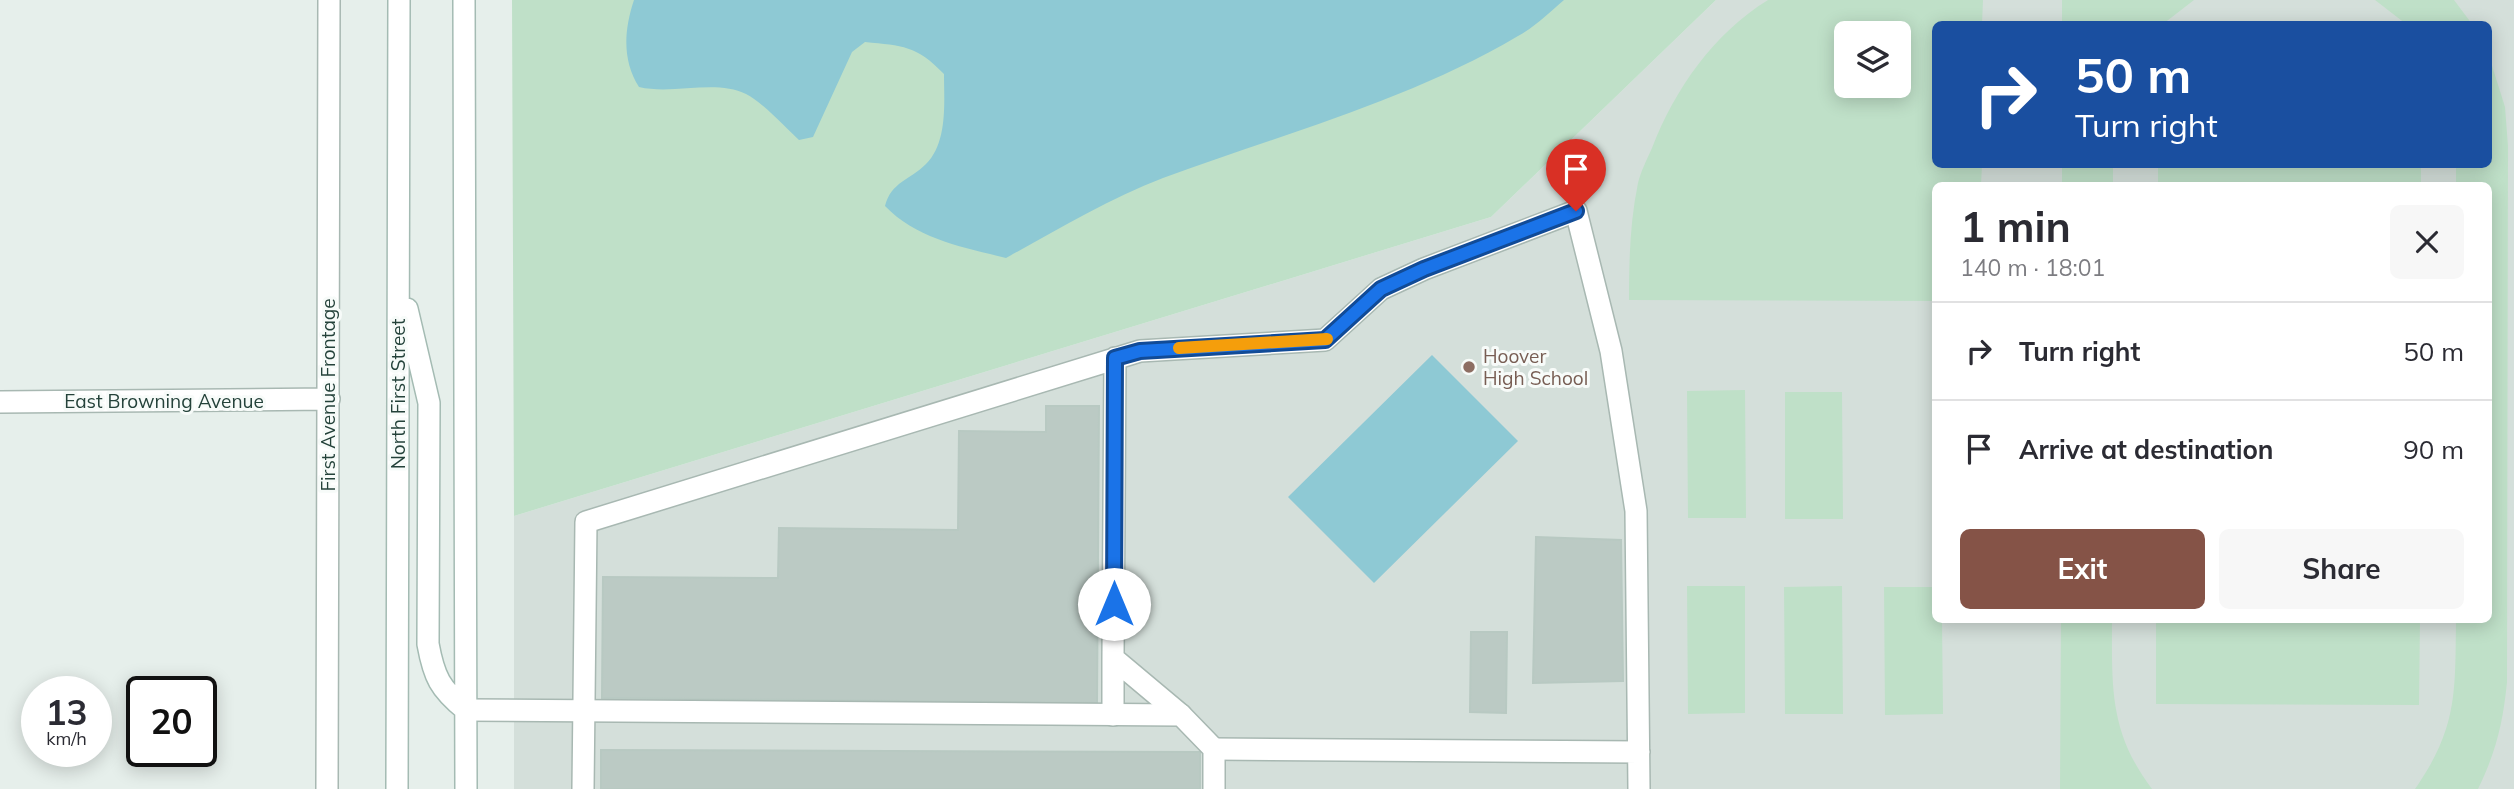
<!DOCTYPE html>
<meta charset="utf-8">
<style>
:root{--surface:#fff;--page:#f7f7f7;--text:#2b2b33;--muted:#7c7c81;--line:#e1e1e2;--accent:#855347}
body{margin:0;font-family:Mulish,sans-serif;background:var(--page);color:var(--text);height:100vh;display:flex;flex-direction:column;font-size:26px;white-space:nowrap}
*{box-sizing:border-box;margin:0}
p{font-size:23px;color:var(--muted)}
.icon{flex:none;width:38px;height:38px;fill:none;stroke:currentColor;stroke-width:2;stroke-linecap:round;stroke-linejoin:round}
.map{position:relative;flex:1;overflow:hidden}
.sheet{position:absolute;left:1932px;top:182px;width:560px;height:441px;display:flex;flex-direction:column;background:var(--surface);border-radius:10px;box-shadow:0 4px 18px #0003}
.sheet>*{flex:none}
.guide{position:absolute;left:1932px;top:21px;width:560px;height:147px;border-radius:10px;box-shadow:0 4px 18px #0003;background:#1a4fa0;color:#fff;overflow:hidden}
.controls{position:absolute;left:1834px;top:21px;display:grid;gap:14px}
.controls a{display:grid;place-items:center;width:77px;height:77px;border-radius:10px;background:var(--surface);box-shadow:0 4px 18px #0003;font-size:35px}
.speed{position:absolute;left:21px;top:676px;display:flex;gap:14px;font-size:35px;font-weight:700;text-align:center}
.speed>*{display:grid;place-content:center;width:91px;height:91px;border-radius:50%;background:var(--surface);box-shadow:0 4px 18px #0003;line-height:1}
.speed small{font-size:18px;font-weight:400}
.speed .limit{border:4px solid #111;border-radius:10px;background:#fff;color:#111}
.pin{position:absolute;display:grid;place-items:center;width:60px;height:60px;color:#fff;margin:-72px -30px;border-radius:50% 50% 50% 0;rotate:-45deg;box-shadow:0 0 7px #0007}
.pin .icon{rotate:45deg}
.me{position:absolute;width:77px;margin:-38px;rotate:0deg;stroke-linejoin:round;filter:drop-shadow(0 0 5px #0008)}
.turn{display:flex;align-items:center;gap:24px;height:147px;padding:0 28px;font-size:32px}
.turn .icon{width:91px;height:91px;stroke-width:2.5}
.turn b{display:block;font-size:49px;line-height:60px}
.round{display:grid;place-items:center;flex:none;width:74px;height:74px;border-radius:10px;background:var(--page)}
.overview{display:flex;align-items:center;justify-content:space-between;height:119px;padding:0 28px}
h1{font-size:42px;font-weight:700;line-height:52px}
.cta{display:flex;gap:14px;margin-top:auto;padding:14px 28px}
.cta a{flex:1;height:80px;border-radius:10px;background:var(--accent);color:#fff;font-size:28px;font-weight:700;line-height:80px;text-align:center}
.cta a+a{background:var(--page);color:var(--text)}
ul{padding:0;list-style:none}
li{display:flex;align-items:center;gap:21px;height:98px;padding:0 28px;border-top:2px solid var(--line)}
li div{flex:1}
li b{display:block;font-size:26px}
li em{font-style:normal}
.map>svg:first-child{display:block}
</style>
<div class="map">
<svg width="2514" height="789" viewBox="0 0 2514 789">
<rect width="100%" height="100%" fill="#e6efeb"/>
<path fill="#d4dfda" fill-rule="evenodd" d="M1716 0H2514V789H514V516L1491 217ZM1936 24H2488V164H1936ZM1846 33H1899V86H1846ZM1936 186H2488V620H1936Z"/>
<path fill="#bfe0c8" fill-rule="evenodd" d="M512 0H1716L1491 217 514 516Z
M1768 0H1983L1982 24H1936V164L1982 165 1981 185 1936 186 1935 301 1629 300C1629 260 1630 222 1638 183 1641 171 1647 159 1652 148 1675 89 1713 34 1768 0ZM1846 33H1899V86H1846Z
M2062 0H2194L2163 24H2062Z
M2375 0H2454L2472 24H2406Z
M2489 56 2505 107 2508 146 2507 682C2503 723 2496 752 2478 789H2415C2458 727 2455 692 2456 620H2488V186L2456 185V165L2488 164Z
M2062 165H2113V185H2062Z
M2158 165H2421V185H2158Z
M1745 390 1746 518H1688L1687 391Z
M1785 392H1842L1843 519H1785Z
M1687 586H1745V713L1688 714Z
M1842 586 1843 714H1785L1784 587Z
M1884 587H1935L1936 620H1942L1943 714 1885 715Z
M2061 620H2112C2112 687 2109 732 2152 789H2060Z
M2156 620H2420L2419 705 2156 704Z"/>
<path fill="#8ec9d4" d="M634 0H1564C1550 12 1535 27 1518 36 1408 101 1282 134 1163 178 1108 199 1057 230 1006 258 962 247 917 239 885 206 891 182 910 180 926 164 948 142 944 102 944 74 916 45 903 46 865 42L852 52 813 137 799 140C786 128 761 101 746 94 716 79 673 95 639 87 622 60 624 30 634 0Z
M1432 355 1518 441 1374 583 1288 497Z"/>
<path fill="#bbcac4" stroke="#b8c9c2" stroke-width="2" d="M1046 406H1099L1097 703 602 698 603 577 778 578 779 528 958 530 959 431 1046 432Z
M1536 537 1621 540 1623 681 1533 683Z
M1471 632H1507L1506 713 1470 712Z
M601 750 1200 752V789H601Z"/>
<g fill="none" stroke-linecap="round" stroke-linejoin="round">
<defs>
<path id="service" d="M1115 358 1113 658 1181 715
M1113 715V658
M1214 749 1639 752
M583 789 586 522 1140 351 1325 340 1381 289 1424 269 1576 211 1611 351 1636 511 1639 789"/>
<path id="minor" d="M0 402 329 399
M466 710 1181 715 1214 749V789
M327 789 329 0"/>
<path id="secondary" d="M464 0 466 789
M407 309 429 403 428 644C434 677 440 689 466 710
M397 789 399 0"/>
</defs>
<use href="#service" stroke="#a8b8b2" stroke-width="24"/>
<use href="#minor" stroke="#a8b8b2" stroke-width="24"/>
<use href="#secondary" stroke="#a4bbb3" stroke-width="24"/>
<use href="#service" stroke="#fff" stroke-width="21"/>
<use href="#minor" stroke="#fff" stroke-width="21"/>
<use href="#secondary" stroke="#fff" stroke-width="21"/>
</g>
<g fill="none" stroke-linecap="round" stroke-linejoin="round">
<defs>
<path id="route" d="M1114 604 1115 358 1140 351 1325 340 1381 289 1424 269 1576 211"/>
</defs>
<use href="#route" stroke="#114b97" stroke-width="18"/>
<use href="#route" stroke="#1a73e8" stroke-width="12"/>
<path stroke="#f59e0b" stroke-width="12" d="M1179 348 1327 339"/>
</g>
<circle fill="#8d6e63" stroke="#f7fbf9" stroke-width="2.5" cx="1469" cy="367" r="7"/>
<g text-anchor="middle" stroke-width="6" stroke-linejoin="round" paint-order="stroke">
<g font-size="19" fill="#785e54" stroke="#f7fbf9" text-anchor="start">
<text x="1483" y="363">Hoover<tspan x="1483" dy="22">High School</tspan></text>
</g>
<g font-size="19" fill="#24423a" stroke="#f7fbf9">
<text transform="translate(398 394) rotate(-90)" y="7">North First Street</text>
<text transform="translate(328 395) rotate(-90)" y="7">First Avenue Frontage</text>
<text x="164" y="408">East Browning Avenue</text>
</g>
</g>
</svg>
<div class="controls">
<a><svg class="icon" aria-label="layers" viewBox="0 0 24 24"><path d="M12 4l9 5-9 5-9-5zM3 14l9 5 9-5"/></svg></a>
</div>
<div class="speed"><div>13<small>km/h</small></div><div class="limit">20</div></div>
<div class="pin" style="left:1576px;top:211px;background:#d93025"><svg class="icon" aria-label="arrive" viewBox="0 0 24 24"><path d="M6 21V4h12l-3 4 3 4H6"/></svg></div>
<svg class="me" style="left:1114px;top:604px" viewBox="-20 -20 40 40"><circle r="19" fill="#fff"/><path d="M0-13L10 11 0 6-10 11z" fill="#1a73e8"/></svg>
<div class="guide">
<div class="turn"><svg class="icon" aria-label="right" viewBox="0 0 24 24"><path d="M7 20v-9h11M14 6l5 5-5 5"/></svg><div><b>50 m</b>Turn right</div></div>
</div>
<section class="sheet">
<div class="overview"><div><h1>1 min</h1><p>140 m · 18:01</p></div><a class="round"><svg class="icon" aria-label="close" viewBox="0 0 24 24"><path d="M6 6l12 12M18 6L6 18"/></svg></a></div>
<ul>
<li><svg class="icon" aria-label="right" viewBox="0 0 24 24"><path d="M7 20v-9h11M14 6l5 5-5 5"/></svg><div><b>Turn right</b></div><em>50 m</em></li>
<li><svg class="icon" aria-label="arrive" viewBox="0 0 24 24"><path d="M6 21V4h12l-3 4 3 4H6"/></svg><div><b>Arrive at destination</b></div><em>90 m</em></li>
</ul>
<div class="cta"><a>Exit</a><a>Share</a></div>
</section>
</div>
